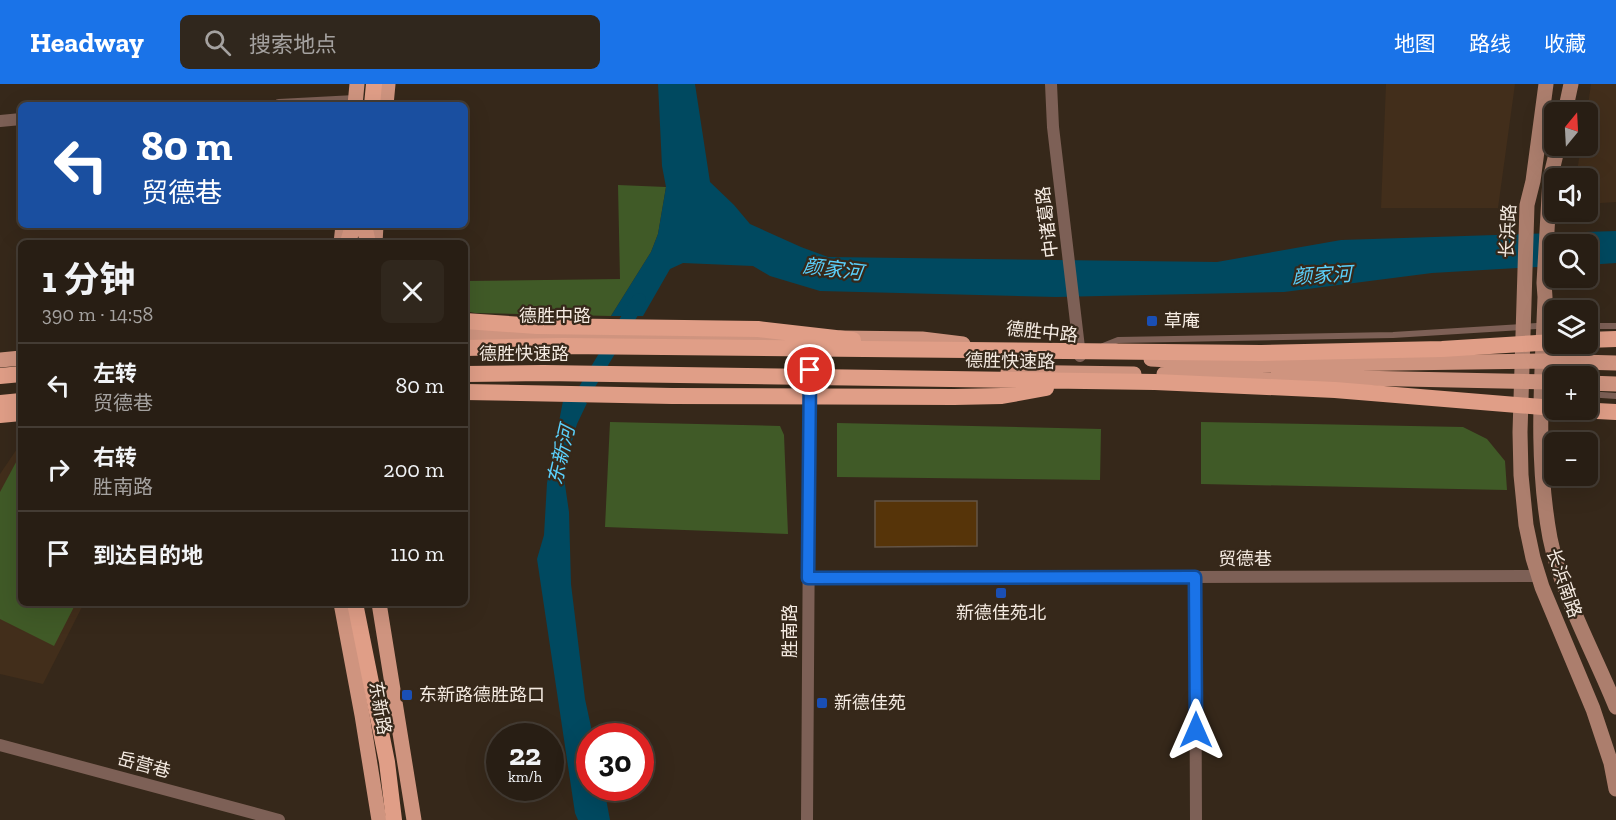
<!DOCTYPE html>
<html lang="zh">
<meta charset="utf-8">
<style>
:root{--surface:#281e14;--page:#30271d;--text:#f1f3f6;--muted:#a5a2a0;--line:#443c34;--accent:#1a73e8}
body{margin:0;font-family:"Zilla Slab","Noto Sans SC",serif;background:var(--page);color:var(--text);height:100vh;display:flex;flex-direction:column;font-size:22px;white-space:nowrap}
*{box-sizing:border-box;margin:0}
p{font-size:20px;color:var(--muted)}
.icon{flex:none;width:33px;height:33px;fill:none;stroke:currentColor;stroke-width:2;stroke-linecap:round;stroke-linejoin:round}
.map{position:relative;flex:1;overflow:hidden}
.panel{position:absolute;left:18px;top:156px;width:450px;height:366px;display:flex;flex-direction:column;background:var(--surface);border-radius:9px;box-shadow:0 6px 24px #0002,0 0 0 2px var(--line)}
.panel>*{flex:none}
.guide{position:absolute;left:18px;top:18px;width:450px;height:126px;border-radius:9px;box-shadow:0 6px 24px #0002,0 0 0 2px var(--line);background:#1a4fa0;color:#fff;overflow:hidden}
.needle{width:39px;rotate:18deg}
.tools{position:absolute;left:1544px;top:18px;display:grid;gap:12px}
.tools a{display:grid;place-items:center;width:54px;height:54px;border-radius:9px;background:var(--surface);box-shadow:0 6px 24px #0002,0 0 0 2px var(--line);font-size:30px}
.speed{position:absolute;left:486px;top:639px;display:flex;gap:12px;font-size:30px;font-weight:700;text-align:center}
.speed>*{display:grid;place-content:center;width:78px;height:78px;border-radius:50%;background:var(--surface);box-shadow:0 6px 24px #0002,0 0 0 2px var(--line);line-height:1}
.speed small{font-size:15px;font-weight:400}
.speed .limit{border:9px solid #d22;background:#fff;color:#111}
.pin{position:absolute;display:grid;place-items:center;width:51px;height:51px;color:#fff;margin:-26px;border:3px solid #fff;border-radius:50%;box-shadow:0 2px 6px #0007}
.me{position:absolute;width:66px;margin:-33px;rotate:0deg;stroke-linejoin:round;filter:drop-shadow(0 0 4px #0008)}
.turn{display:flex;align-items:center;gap:21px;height:126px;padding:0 24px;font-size:27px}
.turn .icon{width:78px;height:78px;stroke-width:2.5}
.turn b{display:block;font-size:42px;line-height:51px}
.round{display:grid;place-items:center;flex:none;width:63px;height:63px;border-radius:9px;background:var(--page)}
.summary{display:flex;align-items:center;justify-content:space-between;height:102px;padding:0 24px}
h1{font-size:36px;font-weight:700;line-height:45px}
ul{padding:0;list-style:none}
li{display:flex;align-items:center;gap:18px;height:84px;padding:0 24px;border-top:2px solid var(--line)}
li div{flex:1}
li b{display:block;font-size:22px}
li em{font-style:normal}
header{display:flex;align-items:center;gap:36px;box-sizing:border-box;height:84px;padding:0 30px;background:var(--accent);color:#fff}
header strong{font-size:28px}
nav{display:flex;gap:33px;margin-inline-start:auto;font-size:21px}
.search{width:420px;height:54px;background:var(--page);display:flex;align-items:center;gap:15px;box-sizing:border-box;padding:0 21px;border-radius:9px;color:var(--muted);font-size:22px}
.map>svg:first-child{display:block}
</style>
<header>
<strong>Headway</strong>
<div class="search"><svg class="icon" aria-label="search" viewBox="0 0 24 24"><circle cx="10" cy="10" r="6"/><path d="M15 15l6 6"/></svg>搜索地点</div>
<nav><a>地图</a><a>路线</a><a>收藏</a></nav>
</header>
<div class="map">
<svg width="1616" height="736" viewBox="0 0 1616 736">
<rect width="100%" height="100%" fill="#36281a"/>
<path fill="#422e1b" d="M1386 0H1515L1498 124H1381Z
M1591 0H1616V118L1587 120V94H1576L1581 62H1587V28Z
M21 359V519H84L43 600 0 590V390Z"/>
<path fill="#405a27" d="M618 101 666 103 658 150 651 168 611 232 475 229 465 227V197L620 195Z
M610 338 780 342 784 351 788 450 605 443Z
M1201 338 1463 343 1487 355 1505 377 1507 406 1201 400Z
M837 339 1101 345 1100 396 837 393Z
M21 369V519H76L54 562 0 535V408Z"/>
<path fill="#004960" d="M658 0H695L710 98 734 121 750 140 801 163 828 173 1217 178 1341 156 1616 147V179L1587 181V160H1554V182L1432 189 1284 208 1056 213 820 207 770 192 753 182 683 179 670 185 643 232H611L651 168 658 150 666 103 662 82Z
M563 317 587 319 577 340 563 387 569 428 571 500 585 615 593 652H590V704H604L610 736H578L575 729 537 475 544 451 547 399Z"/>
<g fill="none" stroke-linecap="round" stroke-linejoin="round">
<path stroke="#004960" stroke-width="14" d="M578 318 639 216"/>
</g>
<path fill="#563409" stroke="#645445" stroke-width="1.5" d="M875 417H977V462L875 463Z"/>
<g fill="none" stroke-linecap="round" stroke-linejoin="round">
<path stroke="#7d6056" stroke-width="6" d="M1587 242H1616
M1103 262 1118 256 1393 251 1554 241
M1587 310 1616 312"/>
<path stroke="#7d6056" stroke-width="12" d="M1051 0 1053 43 1080 272
M279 21 355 17
M0 37 21 35
M1195 493 1196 736
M809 494 1538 492
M0 661 279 736
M807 736 810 287"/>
<path stroke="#ac7e6d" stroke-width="15" d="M1546 0 1533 97 1527 121 1520 348 1521 391 1526 441 1533 474 1542 503 1593 625 1611 679 1616 705
M1565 28 1571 0
M1558 62 1550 95 1544 199 1545 213C1542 295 1535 373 1550 454 1562 513 1594 568 1616 623"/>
<path stroke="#cf947f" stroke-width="15" d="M355 21 357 0
M386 21 388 0
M341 159 343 141
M375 159 376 141
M465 251 780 254
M840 254 922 255 963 260
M1151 275 1261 281 1542 277 1616 279
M0 276 21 274
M1008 288 1134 290
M1164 290 1554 298
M1587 299 1616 300
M341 519 362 631 379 736
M379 519 414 736"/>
<path stroke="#e09e87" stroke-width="16" d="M372 21 374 0
M364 141 368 159
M348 159 353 141
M465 237 537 242 758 245 853 256
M1587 256 1616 255
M465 264 563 262 1261 269 1442 265 1554 258
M465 290 543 289 1155 298 1335 306 1554 324
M0 292 21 290
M465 308 672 312 954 313 1002 312 1046 304
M0 319 21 317
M1578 326 1616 328
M0 331 21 329
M355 519 387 678 394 736"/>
</g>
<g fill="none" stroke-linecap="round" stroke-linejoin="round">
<defs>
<path id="route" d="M810 286 808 494 1195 493 1196 646"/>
</defs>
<use href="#route" stroke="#114b97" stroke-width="15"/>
<use href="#route" stroke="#1a73e8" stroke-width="10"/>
</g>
<g fill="#1a4fb4" stroke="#36281a" stroke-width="2">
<rect x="1146" y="231" width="12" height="12" rx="3"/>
<rect x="995" y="503" width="12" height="12" rx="3"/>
<rect x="401" y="605" width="12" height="12" rx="3"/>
<rect x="816" y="613" width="12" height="12" rx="3"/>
</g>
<g text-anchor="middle" stroke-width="4.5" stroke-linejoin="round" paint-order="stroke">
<g font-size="18" fill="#f5ebe2" stroke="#36281a">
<text transform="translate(1047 138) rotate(-97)" y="6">中诸葛路</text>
<text transform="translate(1508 147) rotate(-87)" y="6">长浜路</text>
<text x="555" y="238">德胜中路</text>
<text transform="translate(1042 248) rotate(6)" y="6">德胜中路</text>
<text x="524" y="276">德胜快速路</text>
<text transform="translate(1010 277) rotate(1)" y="6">德胜快速路</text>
<text x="1245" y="481">贸德巷</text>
<text transform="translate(1564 499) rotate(71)" y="6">长浜南路</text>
<text transform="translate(790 547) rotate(-90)" y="6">胜南路</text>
<text transform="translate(380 624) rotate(80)" y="6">东新路</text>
<text transform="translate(144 681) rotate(15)" y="6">岳营巷</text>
</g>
<g font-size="18" fill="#f5ebe2" stroke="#36281a" text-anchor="start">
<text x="1164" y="243">草庵</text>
<text x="1001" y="535" text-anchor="middle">新德佳苑北</text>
<text x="419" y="617">东新路德胜路口</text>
<text x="834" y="625">新德佳苑</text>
</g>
<g font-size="20" font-style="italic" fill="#5bd1fd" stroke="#36281a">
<text transform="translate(833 185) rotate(7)" y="7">颜家河</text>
<text transform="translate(1322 191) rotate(-3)" y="7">颜家河</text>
<text transform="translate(561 371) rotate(-77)" y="7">东新河</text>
</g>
</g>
</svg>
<div class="tools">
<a><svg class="needle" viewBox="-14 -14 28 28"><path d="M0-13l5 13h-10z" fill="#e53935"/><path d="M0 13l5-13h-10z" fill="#a5a2a0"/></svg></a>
<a><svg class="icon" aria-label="sound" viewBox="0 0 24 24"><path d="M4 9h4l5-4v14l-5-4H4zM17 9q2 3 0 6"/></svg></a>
<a><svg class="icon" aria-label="search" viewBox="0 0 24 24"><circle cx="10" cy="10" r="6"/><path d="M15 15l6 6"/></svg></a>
<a><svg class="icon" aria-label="layers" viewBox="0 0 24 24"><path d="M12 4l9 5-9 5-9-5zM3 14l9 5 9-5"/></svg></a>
<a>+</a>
<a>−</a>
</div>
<div class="speed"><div>22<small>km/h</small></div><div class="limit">30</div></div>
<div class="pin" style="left:810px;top:286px;background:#d93025"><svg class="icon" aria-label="arrive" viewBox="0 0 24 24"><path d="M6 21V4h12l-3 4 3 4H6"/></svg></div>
<svg class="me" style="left:1196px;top:646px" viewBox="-20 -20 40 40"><path d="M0-17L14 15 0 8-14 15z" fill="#1a73e8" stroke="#fff" stroke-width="4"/></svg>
<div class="guide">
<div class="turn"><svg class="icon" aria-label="left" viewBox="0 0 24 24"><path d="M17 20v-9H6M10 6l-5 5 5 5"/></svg><div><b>80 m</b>贸德巷</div></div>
</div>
<section class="panel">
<div class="summary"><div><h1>1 分钟</h1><p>390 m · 14:58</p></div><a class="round"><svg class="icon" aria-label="close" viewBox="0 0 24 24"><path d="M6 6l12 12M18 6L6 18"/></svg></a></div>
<ul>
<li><svg class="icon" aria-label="left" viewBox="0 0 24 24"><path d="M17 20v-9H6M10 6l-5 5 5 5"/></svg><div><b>左转</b><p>贸德巷</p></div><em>80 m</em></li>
<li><svg class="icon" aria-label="right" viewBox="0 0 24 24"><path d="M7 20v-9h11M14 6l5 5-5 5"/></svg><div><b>右转</b><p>胜南路</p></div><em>200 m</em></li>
<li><svg class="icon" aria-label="arrive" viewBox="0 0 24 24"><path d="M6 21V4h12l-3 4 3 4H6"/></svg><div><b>到达目的地</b></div><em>110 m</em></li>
</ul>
</section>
</div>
